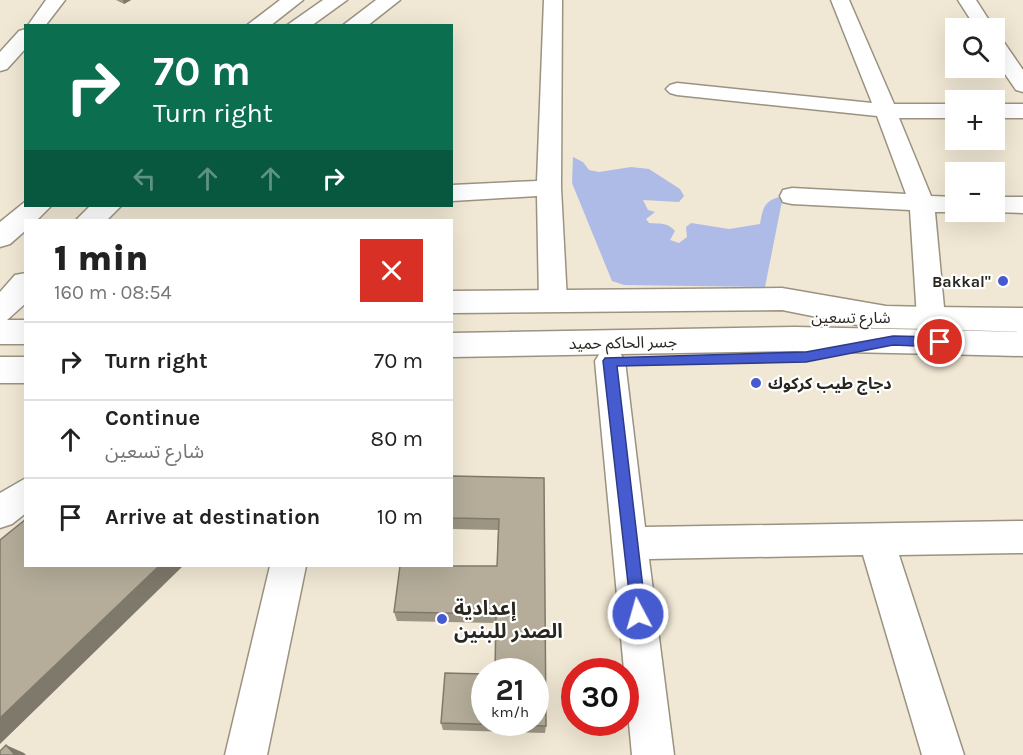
<!DOCTYPE html>
<meta charset="utf-8">
<style>
:root{--surface:#fff;--page:#f6f6f6;--text:#222;--muted:#767676;--line:#e0e0e0}
body{margin:0;font-family:Karla,"Noto Sans Arabic",sans-serif;background:var(--page);color:var(--text);height:100vh;display:flex;flex-direction:column;font-size:22px;white-space:nowrap}
*{box-sizing:border-box;margin:0}
p{font-size:20px;color:var(--muted)}
.icon{flex:none;width:33px;height:33px;fill:none;stroke:currentColor;stroke-width:2;stroke-linecap:round;stroke-linejoin:round}
.map{position:relative;flex:1;overflow:hidden}
.details{position:absolute;left:24px;top:219px;width:429px;height:348px;display:flex;flex-direction:column;background:var(--surface);border-radius:0px;box-shadow:0 6px 24px #0002}
.details>*{flex:none}
.banner{position:absolute;left:24px;top:24px;width:429px;height:183px;border-radius:0px;box-shadow:0 6px 24px #0002;background:#0b6e4f;color:#fff;overflow:hidden}
.buttons{position:absolute;left:945px;top:18px;display:grid;gap:12px}
.buttons a{display:grid;place-items:center;width:60px;height:60px;border-radius:0px;background:var(--surface);box-shadow:0 6px 24px #0002;font-size:30px}
.speed{position:absolute;left:471px;top:658px;display:flex;gap:12px;font-size:30px;font-weight:700;text-align:center}
.speed>*{display:grid;place-content:center;width:78px;height:78px;border-radius:50%;background:var(--surface);box-shadow:0 6px 24px #0002;line-height:1}
.speed small{font-size:15px;font-weight:400}
.speed .limit{border:9px solid #d22;background:#fff;color:#111}
.pin{position:absolute;display:grid;place-items:center;width:51px;height:51px;color:#fff;margin:-26px;border:3px solid #fff;border-radius:50%;box-shadow:0 2px 6px #0007}
.me{position:absolute;width:66px;margin:-33px;rotate:354deg;stroke-linejoin:round;filter:drop-shadow(0 0 4px #0008)}
.turn{display:flex;align-items:center;gap:21px;height:126px;padding:0 30px;font-size:27px}
.turn .icon{width:78px;height:78px;stroke-width:2.5}
.turn b{display:block;font-size:42px;line-height:51px}
.lanes{display:flex;align-items:center;height:57px;padding:0 30px;background:#0003;justify-content:center;gap:30px;direction:ltr}
.lanes .off{opacity:.35}
.round{display:grid;place-items:center;flex:none;width:63px;height:63px;border-radius:0px;background:var(--page)}
.summary{display:flex;align-items:center;justify-content:space-between;height:102px;padding:0 30px}
h1{font-size:36px;font-weight:800;line-height:45px}
ul{padding:0;list-style:none}
li{display:flex;align-items:center;gap:18px;height:78px;padding:0 30px;border-top:2px solid var(--line)}
li div{flex:1}
li b{display:block;font-size:22px}
li em{font-style:normal}
.map>svg:first-child{display:block}
</style>
<div class="map">
<svg width="1023" height="755" viewBox="0 0 1023 755">
<rect width="100%" height="100%" fill="#f0e7d4"/>
<path fill="#adbbe6" d="M573 157 583 162 589 170 599 172 631 167 649 169 680 189 684 196 679 202 643 200 648 210 655 212 646 219 649 223C660 224 667 222 675 231L670 240 679 243 687 237 686 227 691 223 729 229 760 224C763 206 765 200 783 196L765 287 624 285 612 281 572 183Z"/>
<g fill="none" stroke-linecap="round" stroke-linejoin="round">
<defs>
<path id="minor" d="M46 0H65L45 26 26 28Z
M544 0H562L561 188 567 301 563 308 553 311 543 308 539 301 537 196 452 201V185L537 181Z
M831 0H849L894 104H956V118H899L931 196 956 197V212H962H935L945 318 941 325 931 328 921 325 917 318 910 210 792 204 783 202 780 196 783 190 792 188 906 194 877 116 677 95 670 93 666 89 670 85 677 83 872 103Z
M958 0H976L994 28H976Z
M26 29V48L7 69 0 71V52L19 31Z
M994 36 1001 38 1023 70V92L1016 90 994 58Z
M994 104H1023V118H994Z
M994 197H1023V213L988 212H994Z
M610 350 620 353 625 361 645 527 1023 521V553L899 555 964 755H922L863 555 649 559 674 755H632L595 361 600 353Z
M26 478V513L12 524 0 528V493Z
M270 566H306L267 755H225Z"/>
<path id="tertiary" d="M376 0H400L367 26H342Z"/>
<path id="secondary" d="M931 307 1023 308V332L931 329 920 326 916 318 920 310Z
M940 330 1023 332V356L940 354 929 351 924 342 929 333Z"/>
<path id="primary" d="M280 0H303L270 26H246Z
M323 0H347L311 26H286Z
M26 201V206H51L37 220H26V230L10 244 0 247V222Z
M90 206H121L107 220H76Z
M26 273V303L7 320H26V344H0V292L15 275Z
M782 288 886 306 931 307 942 310 946 318 942 326 931 329 873 328 782 310 452 313V291Z
M795 327 940 330 951 333 956 342 951 351 940 354 795 351 452 357V333Z
M0 357H26V383H0Z"/>
</defs>
<use href="#minor" stroke="#9b9381" stroke-width="3"/>
<use href="#tertiary" stroke="#9b9381" stroke-width="3"/>
<use href="#secondary" stroke="#9b9381" stroke-width="3"/>
<use href="#primary" stroke="#9b9381" stroke-width="3"/>
<use href="#minor" fill="#fff" fill-rule="evenodd"/>
<use href="#tertiary" fill="#fff" fill-rule="evenodd"/>
<use href="#secondary" fill="#fff" fill-rule="evenodd"/>
<use href="#primary" fill="#fff" fill-rule="evenodd"/>
</g>
<path fill="#9c9584" d="M116 0H131L124 4Z
M544 478 546 726 545 733 443 730 441 723H536L496 623 397 621 394 612 497 566 498 530 452 529V487Z"/>
<path fill="#7f796c" d="M123 0H131L124 4Z
M159 566H183L0 744V718Z
M6 745 24 753 26 755H15Z"/>
<path fill="#b5ad9a" stroke="#7f796c" stroke-width="1.5" d="M452 476 544 478 546 726 441 723 445 673 484 674V723H536V672H495L496 614 394 612 400 566H497L499 519 452 518Z
M26 519V566H159L0 718V540Z
M6 745 15 755H0V751Z"/>
<path fill="#455bcf" stroke="#2d3b87" stroke-width="1.5" d="M893 336 940 337 947 342 940 347 893 345 806 362 617 366 646 614 644 619 638 622 632 619 603 361 605 358 806 352Z"/>
<g fill="#455bcf" stroke="#fff" stroke-width="2">
<circle cx="1003" cy="281" r="6"/>
<circle cx="756" cy="383" r="6"/>
<circle cx="442" cy="619" r="6"/>
</g>
<g text-anchor="middle" stroke-width="4.5" stroke-linejoin="round" paint-order="stroke">
<g font-size="16" font-weight="bold" fill="#29261f" stroke="#fff" text-anchor="end">
<text x="991" y="287">Bakkal"</text>
<text x="768" y="389" text-anchor="start">دجاج طيب كركوك</text>
</g>
<g font-size="16" fill="#29261f" stroke="#fff">
<text x="851" y="323">شارع تسعين</text>
<text transform="translate(623 342) rotate(-1)" y="6">جسر الحاكم حميد</text>
</g>
<g font-size="20" font-weight="bold" fill="#29261f" stroke="#fff" text-anchor="start">
<text x="454" y="615">إعدادية<tspan x="454" dy="23">الصدر للبنين</tspan></text>
</g>
</g>
</svg>
<div class="buttons">
<a><svg class="icon" aria-label="search" viewBox="0 0 24 24"><circle cx="10" cy="10" r="6"/><path d="M15 15l6 6"/></svg></a>
<a>+</a>
<a>−</a>
</div>
<div class="speed"><div>21<small>km/h</small></div><div class="limit">30</div></div>
<div class="pin" style="left:940px;top:342px;background:#d93025"><svg class="icon" aria-label="arrive" viewBox="0 0 24 24"><path d="M6 21V4h12l-3 4 3 4H6"/></svg></div>
<svg class="me" style="left:638px;top:614px" viewBox="-20 -20 40 40"><circle r="17" fill="#455bcf" stroke="#fff" stroke-width="3"/><path d="M0-11L8 9 0 5-8 9z" fill="#fff"/></svg>
<div class="banner">
<div class="turn"><svg class="icon" aria-label="right" viewBox="0 0 24 24"><path d="M7 20v-9h11M14 6l5 5-5 5"/></svg><div><b>70 m</b>Turn right</div></div>
<div class="lanes"><svg class="icon off" aria-label="left" viewBox="0 0 24 24"><path d="M17 20v-9H6M10 6l-5 5 5 5"/></svg><svg class="icon off" aria-label="ahead" viewBox="0 0 24 24"><path d="M12 20V5M6 11l6-6 6 6"/></svg><svg class="icon off" aria-label="ahead" viewBox="0 0 24 24"><path d="M12 20V5M6 11l6-6 6 6"/></svg><svg class="icon" aria-label="right" viewBox="0 0 24 24"><path d="M7 20v-9h11M14 6l5 5-5 5"/></svg></div>
</div>
<section class="details">
<div class="summary"><div><h1>1 min</h1><p>160 m · 08:54</p></div><a class="round" style="background:#d93025;color:#fff"><svg class="icon" aria-label="close" viewBox="0 0 24 24"><path d="M6 6l12 12M18 6L6 18"/></svg></a></div>
<ul>
<li><svg class="icon" aria-label="right" viewBox="0 0 24 24"><path d="M7 20v-9h11M14 6l5 5-5 5"/></svg><div><b>Turn right</b></div><em>70 m</em></li>
<li><svg class="icon" aria-label="ahead" viewBox="0 0 24 24"><path d="M12 20V5M6 11l6-6 6 6"/></svg><div><b>Continue</b><p>شارع تسعين</p></div><em>80 m</em></li>
<li><svg class="icon" aria-label="arrive" viewBox="0 0 24 24"><path d="M6 21V4h12l-3 4 3 4H6"/></svg><div><b>Arrive at destination</b></div><em>10 m</em></li>
</ul>
</section>
</div>
